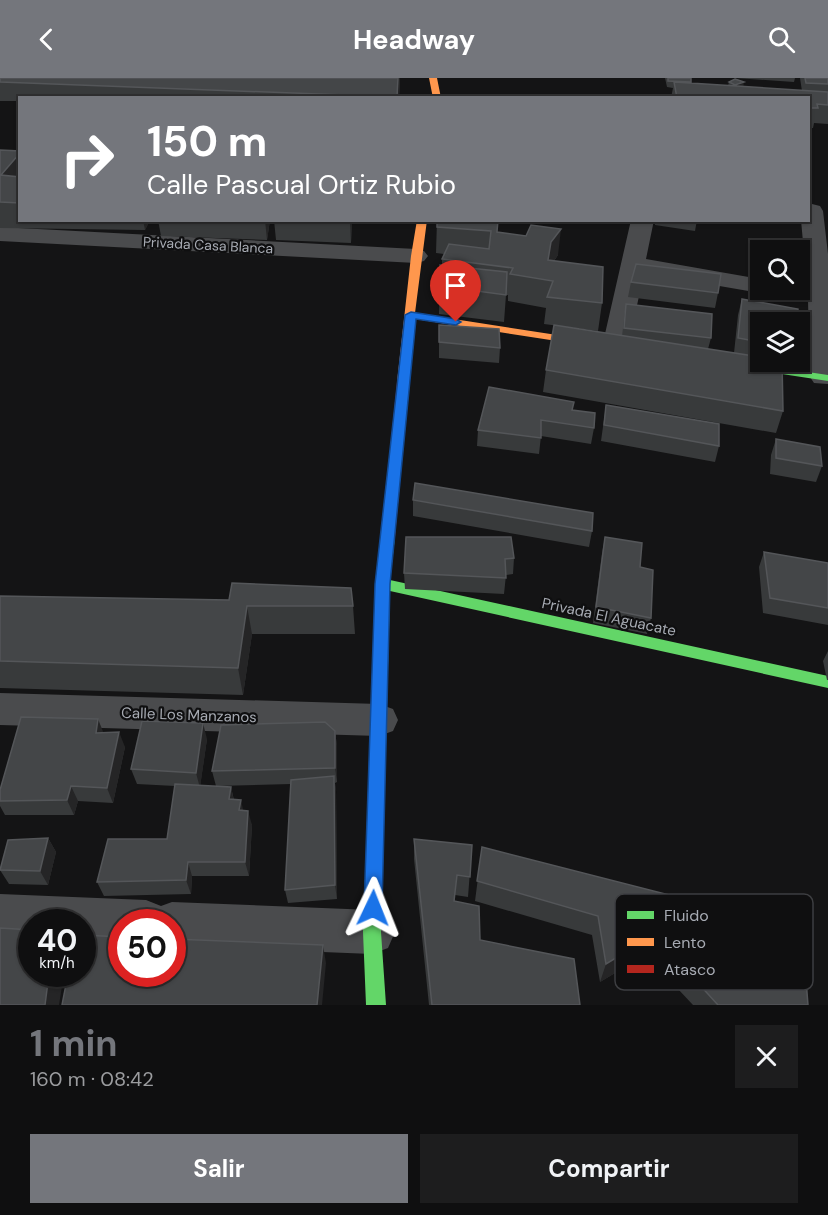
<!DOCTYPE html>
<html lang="es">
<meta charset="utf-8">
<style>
:root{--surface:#0f0f10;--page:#1d1d1e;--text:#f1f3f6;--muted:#9b9c9f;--line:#2f2f30;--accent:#74767c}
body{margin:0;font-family:"DM Sans",sans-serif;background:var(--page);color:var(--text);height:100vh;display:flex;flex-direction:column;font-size:22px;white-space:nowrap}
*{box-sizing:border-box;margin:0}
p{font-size:20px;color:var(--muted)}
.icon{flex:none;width:33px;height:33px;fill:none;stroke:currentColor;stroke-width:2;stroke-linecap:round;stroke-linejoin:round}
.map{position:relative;height:927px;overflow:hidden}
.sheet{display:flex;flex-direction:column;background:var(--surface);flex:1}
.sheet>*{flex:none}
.hud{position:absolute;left:18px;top:18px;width:792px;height:126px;border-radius:0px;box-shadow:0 2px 4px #0004,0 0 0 2px var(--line);background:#74767c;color:#fff;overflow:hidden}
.fabs{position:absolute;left:750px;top:162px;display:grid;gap:12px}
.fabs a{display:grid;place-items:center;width:60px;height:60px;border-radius:0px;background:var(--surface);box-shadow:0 2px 4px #0004,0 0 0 2px var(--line);font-size:30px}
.speed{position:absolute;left:18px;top:831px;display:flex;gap:12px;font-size:30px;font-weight:700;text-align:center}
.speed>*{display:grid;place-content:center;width:78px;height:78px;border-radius:50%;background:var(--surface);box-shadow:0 2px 4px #0004,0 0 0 2px var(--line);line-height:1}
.speed small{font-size:15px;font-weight:400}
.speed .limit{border:9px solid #d22;background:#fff;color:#111}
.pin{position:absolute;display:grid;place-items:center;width:51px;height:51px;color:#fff;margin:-62px -26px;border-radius:50% 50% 50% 0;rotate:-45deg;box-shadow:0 0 6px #0007}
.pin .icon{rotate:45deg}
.me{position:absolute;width:66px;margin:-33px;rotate:2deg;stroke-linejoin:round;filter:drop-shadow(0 0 4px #0008)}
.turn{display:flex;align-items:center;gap:21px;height:126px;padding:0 30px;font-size:27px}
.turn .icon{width:78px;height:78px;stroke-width:2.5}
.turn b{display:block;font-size:42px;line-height:51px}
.round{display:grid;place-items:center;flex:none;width:63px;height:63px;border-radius:0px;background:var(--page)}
.headline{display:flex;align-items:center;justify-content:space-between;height:102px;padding:0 30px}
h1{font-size:36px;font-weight:700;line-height:45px;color:var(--accent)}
.primary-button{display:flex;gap:12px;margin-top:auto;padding:12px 30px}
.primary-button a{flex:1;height:69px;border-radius:0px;background:var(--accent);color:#fff;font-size:24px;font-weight:700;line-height:69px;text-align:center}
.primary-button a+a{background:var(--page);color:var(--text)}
header{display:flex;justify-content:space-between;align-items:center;height:78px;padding:0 30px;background:var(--accent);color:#fff;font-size:27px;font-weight:700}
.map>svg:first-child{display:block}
</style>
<header><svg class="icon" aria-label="back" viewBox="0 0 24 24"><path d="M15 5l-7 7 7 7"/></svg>Headway<svg class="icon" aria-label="search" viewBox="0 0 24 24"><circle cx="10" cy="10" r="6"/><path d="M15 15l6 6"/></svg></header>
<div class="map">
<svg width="828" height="927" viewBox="0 0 828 927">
<rect width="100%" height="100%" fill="#141415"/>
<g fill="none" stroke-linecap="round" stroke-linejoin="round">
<path fill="#4a4b4d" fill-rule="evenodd" d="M812 126 820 128 823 133 828 176V306L814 305 810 299 808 223 773 217 770 212 760 215 644 195 628 269 625 275 615 277 605 275 602 269 631 142H654L646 181 760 201V212H800V207L807 208 801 142H808V127Z
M0 149 416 171 424 173 428 178 424 183 416 185 0 163Z
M0 615 379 626 393 631 398 642 393 653 379 658 0 647Z
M0 816 146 822 161 828 172 824 372 832 388 838 395 854 388 870 372 876 172 868V844H122V865L82 863V844H32V861L0 860Z"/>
<path fill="#63d668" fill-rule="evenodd" d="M739 284 828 297V303L735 289 733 287Z
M388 454 395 459 390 502 828 598V610L390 513 381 854 386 927H366L363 854 376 506 381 459Z"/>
<path fill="#ff974d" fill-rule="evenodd" d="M429 0H437L441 20H433Z
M417 142H427L415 235 596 263 601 266 596 269 415 241 409 304 407 306H399L397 304 411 178Z"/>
<path fill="#b3261e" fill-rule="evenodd" d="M403 301 409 304 395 459 388 464 381 459 397 304Z"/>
</g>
<path fill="#383a3b" d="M0 0H400L399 20H20V23H0Z
M665 0H691V5L728 8 729 4 743 9 802 13 800 0H828V46L814 45 813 50H808V20H671L673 10 667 9Z
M735 0H795L794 4Z
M0 72 20 73V142H150L145 152 0 150Z
M158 142H270L267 162 161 158Z
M274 142H352L351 165 276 162Z
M437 142 497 154 558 177 554 183 602 225 598 253 544 246 546 230 508 223V217H506L504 244 439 236 440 187H442V181L444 176 436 175Z
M591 142H619L618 146 591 143Z
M655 142H697L695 153 655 147Z
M631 204 718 215 715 230 628 219Z
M742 221 760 244V284L783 333 776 355 543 314 546 292 622 258 626 226 711 260 708 271 734 275 738 237Z
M439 247 500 270 499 285 439 280Z
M606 327 719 368 715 384 601 363Z
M573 332 594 350 591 366 541 358 539 376 477 368 478 352Z
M776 361 822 388 816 404 770 396 771 377Z
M413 422 592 453 589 469 413 438Z
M406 459 514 480 513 496 506 497 504 516 405 511 404 495Z
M605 459 640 489 651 540 647 556 593 545 602 475Z
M764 474 828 485V547L763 535 759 489Z
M0 518 353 528 355 556H252L243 617 0 610Z
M828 573V602H827L823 583Z
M335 653 337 668V704L335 705 336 713 337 821 288 825 285 812 291 706 216 708 212 693Z
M104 655 125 669 113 725 78 723 74 737H5L0 728V712Z
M207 661 200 708 231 709 234 722 243 732 252 747 249 798H192L191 816 104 818 97 804 167 761 175 708 137 706 131 691Z
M48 760 56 774 48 807 9 806 0 792Z
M414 761 472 767 468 819 455 817V823L480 862 580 927H429L414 781Z
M482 769 808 927H693L678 911 680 897 630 886 600 904 592 857 475 823Z"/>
<path fill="#252526" d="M398 0H400L399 20H397Z
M744 4 743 11 735 7Z
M20 75V109L1 97Z
M143 142H150L145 152Z
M265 142H270L267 162Z
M350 142H352L351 165 350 143Z
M561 151 558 177 548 191V182L551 164Z
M247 528 252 556 243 617 238 590Z
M98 641 104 656 96 655Z
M203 645 207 661 200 710 196 695Z
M335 653 337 668V704L335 690Z
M119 654 125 669 113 725 107 710Z
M334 698 336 713 337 821 335 807Z
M71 708 78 723 74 737 67 722Z
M231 709 234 724 229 721Z
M241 722 244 736 239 732Z
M248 733 252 747 249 798 245 784Z
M48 760 56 774 48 807 40 793Z
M188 784 192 798 191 816 186 802Z
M323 867 326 885 322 927H317Z
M637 867 630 886 600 904 606 886Z
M49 896H64L59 927H45Z"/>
<path fill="#444648" stroke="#545659" stroke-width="1.5" d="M0 0H398L397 19 0 4Z
M668 0H691V4L668 3Z
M805 0H828V6L806 5Z
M735 1 744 4 735 7 729 4Z
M674 4 828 14V27L817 26 818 30H808V20H677Z
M0 72 20 73V75L1 97 20 99V125L0 124Z
M320 142H350V143Z
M437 142H498L497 154 526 158 531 147 561 151 551 164 548 182 603 189 602 225 547 219 553 203 510 196 513 190 442 181 449 166 489 171 491 153 437 149Z
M636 186 721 196 718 215 631 204Z
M440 187 507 194 506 217 440 208Z
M742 221 798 231 797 244H760V264L738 260Z
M626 226 712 236 711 260 624 250Z
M439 247 499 251 500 270 439 264Z
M554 247 760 279V284H782L783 333 546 292Z
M489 309 574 324 572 332 595 335 594 350 541 342V360L478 352Z
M606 327 719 346V368L604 347Z
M776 361 820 369 822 388 776 380Z
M415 405 593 435 592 453 413 422Z
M406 459H511L514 480 505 481 506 500 404 495Z
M605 459 642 465 640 489 653 492 651 540 596 529Z
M764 474 828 485V530L770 520Z
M232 505 351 510 353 528H247L238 590 0 583V518L229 522Z
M21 639 98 641 96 655 119 654 107 710 71 708 67 722 0 723V712Z
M142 643 203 645 196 695 131 691Z
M325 644 335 653V690L212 693 221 647Z
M334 698 335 807 285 812 291 702Z
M175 706 231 709 229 721 241 722 239 732 248 733 245 784H188L186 802 97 804 108 761H167Z
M48 760 40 793 0 792 8 762Z
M414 761 472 767 470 799 457 797 454 823 479 828 480 862 574 881 580 927H432Z
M482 769 802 851 808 927H718L687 893 689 879 637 867 606 886 598 838 477 803Z
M0 850 32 852V896H49L45 927H0Z
M82 857 122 859V896H172V861L323 867 317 927H62L68 896H82Z"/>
<path fill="#1a73e8" stroke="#114b97" stroke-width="1.5" d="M411 234 456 241 461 244 456 247 416 241 390 506 382 830 380 837 373 839 367 837 364 830 375 506 405 237Z"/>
<g text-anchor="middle" stroke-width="4.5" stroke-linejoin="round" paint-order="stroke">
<g font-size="14" fill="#a7abb3" stroke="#0f0f10">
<text transform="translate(208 167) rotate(3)" y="5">Privada Casa Blanca</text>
</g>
<g font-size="15" fill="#a7abb3" stroke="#0f0f10">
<text transform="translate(609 539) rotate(12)" y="5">Privada El Aguacate</text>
<text transform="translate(189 637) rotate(2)" y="5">Calle Los Manzanos</text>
</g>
</g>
<rect x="615" y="816" width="198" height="96" rx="9" fill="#0f0f10" stroke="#3d3e41" stroke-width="1.5"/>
<rect x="627" y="833" width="27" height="8" fill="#63d668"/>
<rect x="627" y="860" width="27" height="8" fill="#ff974d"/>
<rect x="627" y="887" width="27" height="8" fill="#b3261e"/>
<g font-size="16" fill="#a7abb3">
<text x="664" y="843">Fluido</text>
<text x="664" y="870">Lento</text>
<text x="664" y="897">Atasco</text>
</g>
</svg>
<div class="fabs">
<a><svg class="icon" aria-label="search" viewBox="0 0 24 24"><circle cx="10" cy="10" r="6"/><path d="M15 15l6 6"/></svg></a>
<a><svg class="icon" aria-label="layers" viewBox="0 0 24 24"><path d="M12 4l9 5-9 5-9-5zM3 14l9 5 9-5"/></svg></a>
</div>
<div class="speed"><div>40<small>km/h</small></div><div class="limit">50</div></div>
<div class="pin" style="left:456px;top:244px;background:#d93025"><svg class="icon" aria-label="arrive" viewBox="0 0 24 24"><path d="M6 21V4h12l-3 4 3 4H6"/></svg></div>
<svg class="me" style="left:373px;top:830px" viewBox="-20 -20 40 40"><path d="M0-17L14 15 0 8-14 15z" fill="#1a73e8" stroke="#fff" stroke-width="4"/></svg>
<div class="hud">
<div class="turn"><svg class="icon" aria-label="right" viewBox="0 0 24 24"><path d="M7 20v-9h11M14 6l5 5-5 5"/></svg><div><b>150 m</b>Calle Pascual Ortiz Rubio</div></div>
</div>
</div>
<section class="sheet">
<div class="headline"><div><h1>1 min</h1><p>160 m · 08:42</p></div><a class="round"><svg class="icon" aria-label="close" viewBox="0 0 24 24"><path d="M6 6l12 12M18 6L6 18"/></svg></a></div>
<div class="primary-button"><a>Salir</a><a>Compartir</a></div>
</section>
